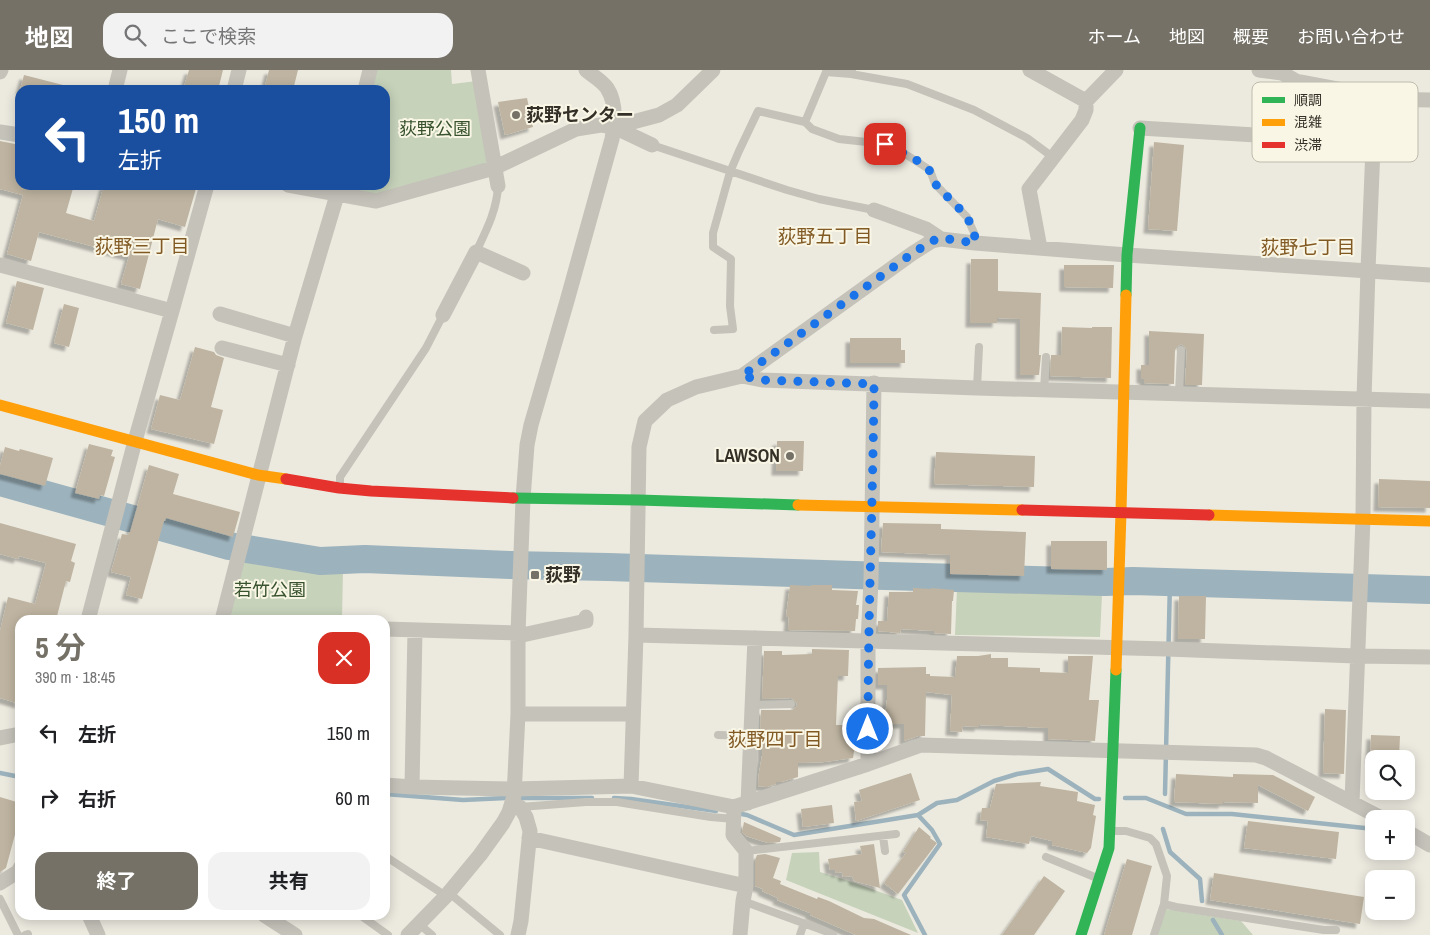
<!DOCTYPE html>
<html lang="ja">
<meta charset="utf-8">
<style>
:root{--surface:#fff;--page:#f2f2f2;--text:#202124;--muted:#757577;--accent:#757167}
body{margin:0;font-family:"Archivo Narrow","Noto Sans JP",sans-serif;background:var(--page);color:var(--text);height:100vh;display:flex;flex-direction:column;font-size:19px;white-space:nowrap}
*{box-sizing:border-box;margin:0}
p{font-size:16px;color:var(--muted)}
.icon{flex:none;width:28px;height:28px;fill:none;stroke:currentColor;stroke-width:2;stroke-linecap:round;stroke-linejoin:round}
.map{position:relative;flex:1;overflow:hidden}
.side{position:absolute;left:15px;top:545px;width:375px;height:305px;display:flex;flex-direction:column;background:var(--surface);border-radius:15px;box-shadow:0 2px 12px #0003}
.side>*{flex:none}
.banner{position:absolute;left:15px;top:15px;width:375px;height:105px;border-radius:15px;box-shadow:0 2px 12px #0003;background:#1a4fa0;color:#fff;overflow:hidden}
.buttons{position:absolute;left:1365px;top:680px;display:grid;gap:10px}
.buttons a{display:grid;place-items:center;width:50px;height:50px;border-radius:10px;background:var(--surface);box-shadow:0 2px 12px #0003;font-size:25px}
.pin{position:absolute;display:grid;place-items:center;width:42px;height:42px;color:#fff;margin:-21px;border-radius:10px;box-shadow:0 2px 8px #0006}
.me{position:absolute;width:55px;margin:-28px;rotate:0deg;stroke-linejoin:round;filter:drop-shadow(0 0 4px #0008)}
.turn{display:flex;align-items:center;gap:18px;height:105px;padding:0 20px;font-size:22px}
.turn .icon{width:65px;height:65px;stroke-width:2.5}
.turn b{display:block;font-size:35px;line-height:42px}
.round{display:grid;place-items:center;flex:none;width:52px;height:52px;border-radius:15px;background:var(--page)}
.summary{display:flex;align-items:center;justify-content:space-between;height:85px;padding:0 20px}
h1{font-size:30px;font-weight:700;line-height:38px;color:var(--accent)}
.primary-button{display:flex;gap:10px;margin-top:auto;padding:10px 20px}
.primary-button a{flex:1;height:58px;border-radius:15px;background:var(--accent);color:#fff;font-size:20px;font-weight:700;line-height:58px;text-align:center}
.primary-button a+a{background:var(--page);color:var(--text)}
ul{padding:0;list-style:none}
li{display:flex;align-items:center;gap:15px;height:65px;padding:0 20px}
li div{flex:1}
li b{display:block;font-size:19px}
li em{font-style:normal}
header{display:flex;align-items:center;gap:30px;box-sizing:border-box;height:70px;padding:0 25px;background:var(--accent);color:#fff}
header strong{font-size:24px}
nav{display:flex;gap:28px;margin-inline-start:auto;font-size:18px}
.search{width:350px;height:45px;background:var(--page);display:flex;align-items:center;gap:12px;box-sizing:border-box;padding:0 18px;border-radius:15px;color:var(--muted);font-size:19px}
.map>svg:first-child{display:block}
</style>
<header>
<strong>地図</strong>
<div class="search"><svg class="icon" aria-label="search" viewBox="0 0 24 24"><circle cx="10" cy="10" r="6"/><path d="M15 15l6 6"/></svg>ここで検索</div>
<nav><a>ホーム</a><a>地図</a><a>概要</a><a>お問い合わせ</a></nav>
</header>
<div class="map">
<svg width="1430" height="865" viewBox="0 0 1430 865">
<defs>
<filter id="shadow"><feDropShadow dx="-4.5" dy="4.5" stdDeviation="1" flood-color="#0004"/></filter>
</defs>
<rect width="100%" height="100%" fill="#eceadf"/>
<path fill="#c6d2ba" d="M377 0H451L452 14 477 11 489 88 486 93 376 127 351 121 346 115H385V20H372Z
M243 490 343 501 342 548 232 547 230 541Z
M957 519 1102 524 1100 567 955 565Z
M819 782 820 802 855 813 902 830 918 863 786 810 792 783Z
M1159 838 1241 851 1253 865H1151Z"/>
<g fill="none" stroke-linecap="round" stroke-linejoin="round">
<path stroke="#9cb2bc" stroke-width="4.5" d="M0 703 20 707
M385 724 463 730 506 728
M1165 724 1170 512
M521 728H592
M614 728 631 729 716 741
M1125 728H1146L1186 744H1232L1374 759
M736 743 747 745 794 765 918 745 932 760 940 774 904 825 925 865
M918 745 937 733 957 730 994 711 1017 704 1048 699 1095 729H1099
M1163 759 1170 782 1200 809 1202 831
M1213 850 1222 865"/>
<path stroke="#9cb2bc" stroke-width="28" d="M0 412 229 476 320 491 365 489 510 495 608 497 885 506 1105 512 1133 511 1430 520"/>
</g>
<path fill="#bfb4a1" filter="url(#shadow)" d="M189 0H223L218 20H183Z
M269 0H298L293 20H264Z
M24 5 67 16V20H20Z
M527 28 533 57 505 65 498 32Z
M0 71 20 75V115H33L47 119 48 115H74L66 143 94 151 104 115H197L185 157 158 149 140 219 121 214 129 186 39 162 31 191 7 184 23 125 0 119Z
M1154 72 1184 75 1177 161 1148 159Z
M971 189H998V221L1041 223 1039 285H1041L1039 305H1020V249L997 248V253H970Z
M1064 195H1114L1113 218 1064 217Z
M17 211 44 218 33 260 6 253Z
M64 234 79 238 69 277 54 273Z
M1062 257 1092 258V257H1112L1111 308 1050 306 1051 285H1061Z
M1149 261 1204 264 1202 315H1185L1187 280 1184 276 1181 274 1177 277 1175 280 1174 314 1144 313V309H1141V295H1149Z
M850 268H901V280H905V293H850Z
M195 277 214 282 216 285 224 288 211 337 223 340 214 374 151 359 160 325 180 330Z
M777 371H804L803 401H776Z
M89 374 113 380 111 386 115 387 104 426 100 425 99 429 75 423Z
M5 377 19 381 20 379 53 388 45 416 0 404V396Z
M936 382 1035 386 1034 417 934 414Z
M149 395 179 404 173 424 240 442 233 467 166 448 165 451H164L142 529 126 525 131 507 111 502 122 464 128 465 129 462H130Z
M1379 409 1430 411V438L1378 437Z
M0 453 76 474 71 491 75 493 70 512 66 511 56 550H20V634L0 628V561L8 527 35 534 46 493 19 486 18 489 0 484Z
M883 453 941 454V459L1026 462 1024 506 950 504V485L881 482Z
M1051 471H1107V500L1051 499Z
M790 515 811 516V515H832V520L858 521 856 535H859L858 549H856L855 561 788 560 789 547H786Z
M913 518 931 519V518L954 520 953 531H952L951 564 934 563V561L901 559 900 563 878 561V551H887L889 522H913Z
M1179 526H1206L1205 569H1178Z
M812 579 849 580 848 606H838L836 655H849L848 674 855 675 853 688 824 692 798 693V707L781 712H776V714L767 717 758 716 759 703 762 686V667H760L761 640H792L796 637 797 634 795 631 791 628 762 629 764 581H782V585L812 584Z
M991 584V588H1008V597L1040 598V602L1068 603V586H1093L1089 630H1099L1095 671 1048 669V658L979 655V657L963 656 962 662 950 661 952 625 926 622 925 666H918L904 671V654H884L887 630V615H878V598L926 597V604H930V606L955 607 957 586H978Z
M1325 639 1346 640 1344 704 1323 703Z
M1371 665 1400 666 1399 689H1370Z
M911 703 920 730 856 751 854 732 862 731 859 720Z
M1176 704 1233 707V704L1273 705 1315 727 1308 741 1258 715V733L1223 732V734L1174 732Z
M1041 712 1040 716 1078 722 1077 731 1095 735 1093 745 1096 746 1091 778 1087 783 1052 775V771L1031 766 1029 774 986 767 988 751 980 750 982 738H990L996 714Z
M0 727 20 733V746L6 798 0 802Z
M832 735 834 753 803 757 801 739Z
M1248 751 1339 762 1336 789 1244 778Z
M744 752 781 768 780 772 768 773 746 766 742 762Z
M919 757 931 767 930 768 937 773 898 824 884 813 906 783 903 782Z
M874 774 880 818 854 811 852 806 843 807 842 802 836 803 835 800H830L828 789 862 784 860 776Z
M765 784 780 788 773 808 781 811 780 814 817 829 818 827 829 831 864 848 874 849 911 865H856L810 845V843L777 830 778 828 762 821 763 819 755 816V790L757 785Z
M1127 789 1152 796 1132 865H1104Z
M1214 803 1364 827 1360 854 1210 830Z
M1044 806 1065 821 1034 865H1002Z"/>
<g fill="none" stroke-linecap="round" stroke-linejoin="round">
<path stroke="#c4c2b9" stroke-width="8" d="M852 0 851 4 907 14 974 40 1027 68 1054 88
M805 52 826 2 851 4
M652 75 787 120 819 129 874 140
M476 182C486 161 497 140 498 116
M714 260 733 259 730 236 731 189 713 177V163L730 102 739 81 758 41 805 52 812 59 839 69 885 74 902 82 930 100 935 114 967 147 975 165V173
M977 318 979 277
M1044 320 1046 287
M1179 324 1181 280
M340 416V407L426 278 443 245
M752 635 791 634
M718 665 751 666
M520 737 586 732H617L711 747 734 749
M1112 761H1126L1150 768 1156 774 1167 806 1164 834 1154 865
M883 766 885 781
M746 781 896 764
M385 786 446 826
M1046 787 1097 808
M448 822 500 865
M0 829 18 865
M743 831 825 861 833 865
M1164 834 1176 837 1324 860H1336
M360 845 388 865
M419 854 432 865
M25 865 28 864
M800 865 804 853"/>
<path stroke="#c4c2b9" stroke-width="15" d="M478 0 498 116
M1030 0 1086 31V40L1082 50 1029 119 1040 178
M1259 0 1282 3 1296 11 1370 25 1375 29
M0 2 1 0
M115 20 120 0
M234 20 239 0
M365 20 370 0
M1086 31 1116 0
M614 57 659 45 677 35 713 0
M1140 58 1374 72
M0 62 20 65
M288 115 376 131 494 98 576 59 601 55 614 57 652 75
M874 140 926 159 941 169
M0 195 172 241 135 371 88 550
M172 241 207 115
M220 244 295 266
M443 245 476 182 523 203
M222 278 288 295
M742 306 762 310 977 318 1430 331
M222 550 295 266 340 115
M385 559 518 563
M636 565 1167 579 1356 586 1430 587
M518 566 586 551V547
M518 644H633
M0 668 20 664
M868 694V572L871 511 874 313
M385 715 412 717 515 719 631 716 734 737 868 694 921 675 1256 685 1266 688 1383 749
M631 716 636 565 639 377 645 351 667 330 696 317 742 306 913 183 932 171 941 169 975 173 1127 185 1430 205
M412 717 415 560
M1352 732 1363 448 1364 329 1368 200 1375 29 1430 30
M748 733 755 568
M512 735 520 737 526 747 530 761 521 851 518 865
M734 737 733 765 746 781V816L743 831 740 865
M1406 761 1430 775
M529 768 746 816
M0 813 19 801 20 798
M89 845 98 865
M264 845 295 865
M408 865 446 826 480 785 503 753 509 742 514 726 518 644V563L523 429 527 375 531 355 567 231 612 69C615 53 617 33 607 18 602 11 593 6 586 0"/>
<path stroke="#30b455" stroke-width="11" d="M1126 225 1127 185 1140 58
M513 428 639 430 798 435
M1081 865 1109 778 1116 600"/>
<path stroke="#ff9f0a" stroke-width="11" d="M0 335 258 405 286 409
M798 435 1022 440
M1209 445 1430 451
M1116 600 1121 442 1126 225"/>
<path stroke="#e5322d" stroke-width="11" d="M286 409 339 418 371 421 513 428
M1022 440 1209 445"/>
</g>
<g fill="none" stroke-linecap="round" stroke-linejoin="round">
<path stroke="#1a73e8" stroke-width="9" stroke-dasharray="0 16.2" d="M868 659C868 544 873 429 874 314L762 310 742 306 913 183 932 171 941 168 975 173C976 148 952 133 937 116 933 111 933 104 928 99 918 89 898 80 885 74"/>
</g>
<g fill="#757167" stroke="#f9f6e6" stroke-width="2">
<circle cx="516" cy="45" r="5"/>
<circle cx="790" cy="386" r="5"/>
<rect x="530" y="500" width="10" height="10" rx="2.5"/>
</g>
<g text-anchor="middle" stroke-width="4" stroke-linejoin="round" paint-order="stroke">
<g font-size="18" font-weight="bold" fill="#353027" stroke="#f9f6e6" text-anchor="start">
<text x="526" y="51">荻野センター</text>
<text x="780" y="392" text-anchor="end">LAWSON</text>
<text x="545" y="511">荻野</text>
</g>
<g font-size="18" fill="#37522c" stroke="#f9f6e6">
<text x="435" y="65">荻野公園</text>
<text x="270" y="526">若竹公園</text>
</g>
<g font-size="19" fill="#815923" stroke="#f9f6e6">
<text x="825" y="173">荻野五丁目</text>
<text x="142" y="183">荻野三丁目</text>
<text x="1308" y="184">荻野七丁目</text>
<text x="775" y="676">荻野四丁目</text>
</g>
</g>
<rect x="1252" y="12" width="166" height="80" rx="8" fill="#f9f6e6" stroke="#bebbad" stroke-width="1"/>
<rect x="1262" y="27" width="23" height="6" fill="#30b455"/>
<rect x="1262" y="49" width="23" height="7" fill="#ff9f0a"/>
<rect x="1262" y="72" width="23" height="6" fill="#e5322d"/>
<g font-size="14" fill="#353027">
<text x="1294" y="35">順調</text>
<text x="1294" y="57">混雑</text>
<text x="1294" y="80">渋滞</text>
</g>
</svg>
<div class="buttons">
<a><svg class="icon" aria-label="search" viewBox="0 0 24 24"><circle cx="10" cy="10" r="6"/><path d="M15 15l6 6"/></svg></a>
<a>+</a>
<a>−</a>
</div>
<div class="pin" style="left:885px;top:74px;background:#d93025"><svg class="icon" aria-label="arrive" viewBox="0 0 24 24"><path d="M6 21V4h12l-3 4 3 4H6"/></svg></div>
<svg class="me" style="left:868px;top:659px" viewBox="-20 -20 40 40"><circle r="17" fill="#1a73e8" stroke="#fff" stroke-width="3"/><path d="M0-11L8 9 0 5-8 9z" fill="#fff"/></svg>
<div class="banner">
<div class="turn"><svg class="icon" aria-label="left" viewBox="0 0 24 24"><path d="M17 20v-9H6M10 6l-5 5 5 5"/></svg><div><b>150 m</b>左折</div></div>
</div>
<section class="side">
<div class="summary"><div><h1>5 分</h1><p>390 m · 18:45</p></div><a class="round" style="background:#d93025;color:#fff"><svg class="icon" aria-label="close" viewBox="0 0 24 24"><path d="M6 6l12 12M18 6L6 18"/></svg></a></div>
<ul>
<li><svg class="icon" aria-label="left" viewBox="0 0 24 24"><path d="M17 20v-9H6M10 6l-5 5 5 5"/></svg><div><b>左折</b></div><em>150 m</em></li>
<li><svg class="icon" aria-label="right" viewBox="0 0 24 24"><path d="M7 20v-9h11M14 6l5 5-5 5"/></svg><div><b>右折</b></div><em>60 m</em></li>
</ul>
<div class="primary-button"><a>終了</a><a>共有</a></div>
</section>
</div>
